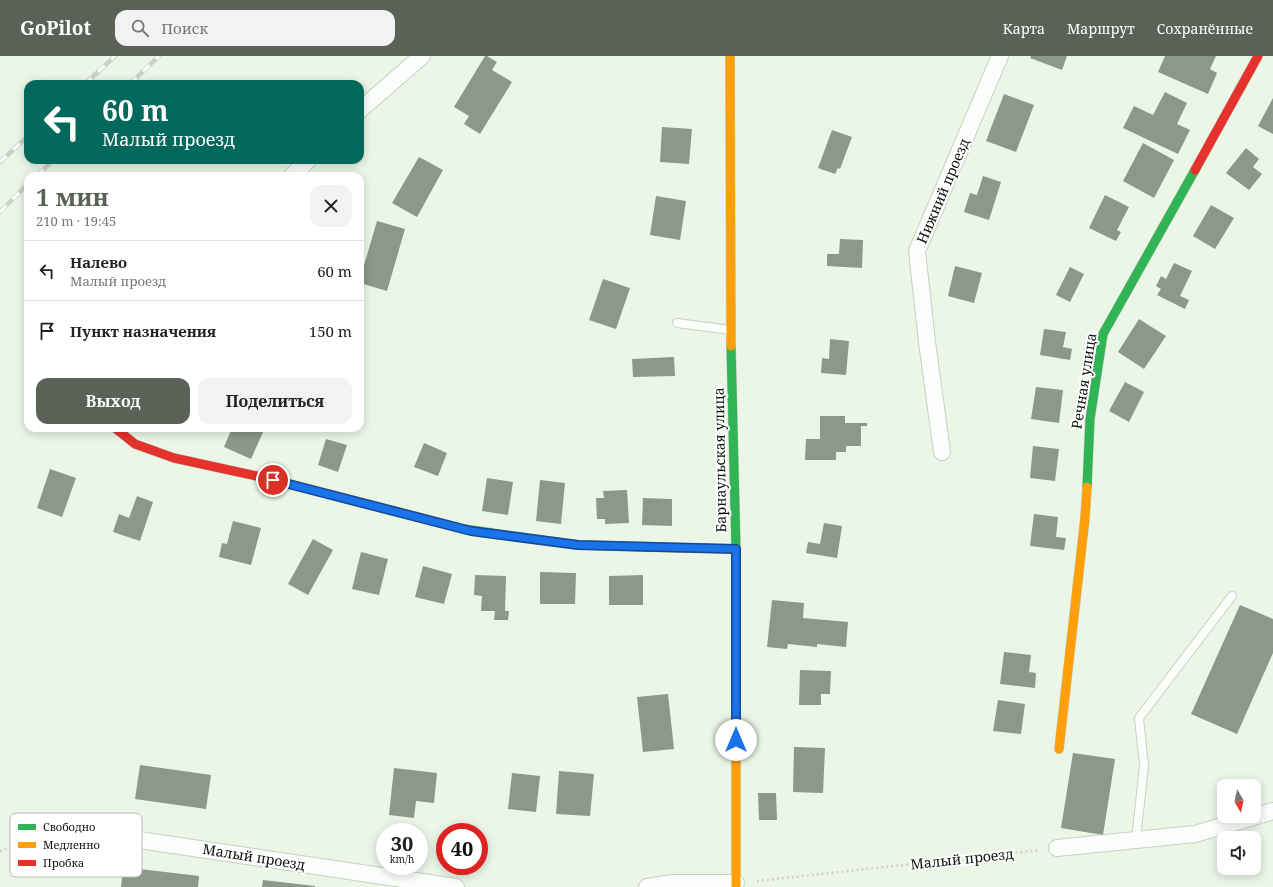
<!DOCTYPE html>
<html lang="ru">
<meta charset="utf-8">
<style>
:root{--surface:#fff;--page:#f2f2f2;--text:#222;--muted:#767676;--line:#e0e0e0;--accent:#5a6257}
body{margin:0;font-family:"Noto Serif",serif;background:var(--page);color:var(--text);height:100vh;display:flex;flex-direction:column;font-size:15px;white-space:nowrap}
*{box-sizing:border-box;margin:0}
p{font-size:13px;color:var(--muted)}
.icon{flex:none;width:22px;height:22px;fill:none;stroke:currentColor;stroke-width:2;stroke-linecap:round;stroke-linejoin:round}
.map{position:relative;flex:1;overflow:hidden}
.drawer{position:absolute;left:24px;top:116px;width:340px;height:260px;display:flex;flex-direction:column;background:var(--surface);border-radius:12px;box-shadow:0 2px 10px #0003}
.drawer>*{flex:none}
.guide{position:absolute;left:24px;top:24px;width:340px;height:84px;border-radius:12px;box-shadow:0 2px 10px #0003;background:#00695c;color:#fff;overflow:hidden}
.needle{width:26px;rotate:171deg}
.controls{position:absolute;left:1217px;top:723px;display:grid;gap:8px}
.controls a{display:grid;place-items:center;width:44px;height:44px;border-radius:8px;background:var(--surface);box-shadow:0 2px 10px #0003;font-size:20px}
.speed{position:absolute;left:376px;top:767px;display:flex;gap:8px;font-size:20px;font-weight:700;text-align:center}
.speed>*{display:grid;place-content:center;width:52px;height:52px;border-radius:50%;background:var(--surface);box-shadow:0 2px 10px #0003;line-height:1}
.speed small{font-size:10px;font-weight:400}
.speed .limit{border:6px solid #d22;background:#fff;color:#111}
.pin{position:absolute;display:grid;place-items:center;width:34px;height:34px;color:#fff;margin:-17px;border:2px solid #fff;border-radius:50%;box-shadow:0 1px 4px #0007}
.me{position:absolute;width:44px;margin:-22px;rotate:0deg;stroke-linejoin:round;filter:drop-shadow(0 0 3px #0008)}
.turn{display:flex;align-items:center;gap:14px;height:84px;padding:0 12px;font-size:18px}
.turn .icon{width:52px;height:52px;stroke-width:2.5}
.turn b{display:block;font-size:28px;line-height:34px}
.round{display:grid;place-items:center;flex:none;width:42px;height:42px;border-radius:12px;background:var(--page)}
.summary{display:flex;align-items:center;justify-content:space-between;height:68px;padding:0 12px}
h1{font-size:24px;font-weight:700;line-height:30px;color:var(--accent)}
.button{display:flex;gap:8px;margin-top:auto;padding:8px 12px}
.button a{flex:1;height:46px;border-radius:12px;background:var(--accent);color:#fff;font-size:16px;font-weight:700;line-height:46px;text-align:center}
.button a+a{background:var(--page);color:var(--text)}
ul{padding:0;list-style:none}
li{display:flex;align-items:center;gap:12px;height:60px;padding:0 12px;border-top:1px solid var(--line)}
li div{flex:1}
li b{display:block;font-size:15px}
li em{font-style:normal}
header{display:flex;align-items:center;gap:24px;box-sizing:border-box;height:56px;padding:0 20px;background:var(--accent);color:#fff}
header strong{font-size:19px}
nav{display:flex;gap:22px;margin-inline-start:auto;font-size:14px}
.search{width:280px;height:36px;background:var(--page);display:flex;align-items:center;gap:10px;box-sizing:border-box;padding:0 14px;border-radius:12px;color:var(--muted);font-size:15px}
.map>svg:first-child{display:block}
</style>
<header>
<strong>GoPilot</strong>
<div class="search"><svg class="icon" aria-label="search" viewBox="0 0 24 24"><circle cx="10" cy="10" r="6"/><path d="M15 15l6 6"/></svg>Поиск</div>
<nav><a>Карта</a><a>Маршрут</a><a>Сохранённые</a></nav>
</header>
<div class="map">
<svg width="1273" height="831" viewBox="0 0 1273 831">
<rect width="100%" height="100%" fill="#ebf6e7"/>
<path fill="#8c9888" d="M485 0H487L497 6 492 14 512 26 480 78 464 68 469 60 454 51Z
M1031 0H1067L1062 14 1030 2Z
M1165 0H1216L1210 13 1217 17 1208 38 1158 16Z
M1165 36 1187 47 1177 68 1190 74 1178 98 1123 72 1134 50 1153 59Z
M1004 38 1034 49 1016 96 986 85Z
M1273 42V78L1258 70Z
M662 71 692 73 689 108 660 106Z
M832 74 852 81 840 113 838 112 835 118 818 112Z
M1143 87 1174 104 1154 142 1123 125Z
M1246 92 1259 103 1253 111 1262 118 1249 134 1226 117Z
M419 101 443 114 417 161 392 147Z
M983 120 1001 126 989 164 964 156 970 137 977 139Z
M1105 139 1129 151 1117 174 1121 176 1116 185 1089 172Z
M656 140 686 145 680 184 650 179Z
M1211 149 1234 162 1215 193 1193 180Z
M377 165 405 173 387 235 360 227V223Z
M840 183 863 184 862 212 827 210V198H839Z
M1174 207 1192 215 1180 240 1189 244 1185 253 1157 239 1161 233 1156 230 1161 220 1166 223Z
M955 210 982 217 974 247 948 240Z
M1070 211 1084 218 1070 246 1056 239Z
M603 223 630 232 616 273 589 264Z
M1139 263 1166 280 1144 313 1118 296Z
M1044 273 1066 276 1063 291 1072 293 1070 304 1040 299Z
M830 283 849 285 846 319 821 317 822 302 829 303Z
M674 301 675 320 633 321 632 303Z
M1125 326 1144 336 1129 366 1109 355Z
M1036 331 1063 334 1059 367 1031 363Z
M820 360H845V367H867V370H861V390H846V396H836V404H805L806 383H820Z
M232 372H259L264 374 251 403 224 391Z
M326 383 347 389 338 416 318 409Z
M424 387 447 397 438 420 414 411Z
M1033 390 1059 393 1055 425 1030 422Z
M50 413 76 422 62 461 37 452Z
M487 422 513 426 508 459 482 455Z
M540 424 565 427 561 468 536 465Z
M627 434 629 467 605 468V463H597L596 442H604L603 435Z
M137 440 153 446 140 485 113 476 119 458 129 462Z
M643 442 672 443V470L642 469Z
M1034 458 1058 461 1056 481 1066 482 1064 494 1030 490Z
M233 465 261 472 251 509 219 501 222 487 227 488Z
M824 467 842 470 837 502 806 497 808 486 820 488Z
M313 483 333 494 308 539 288 528Z
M361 496 388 503 379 539 352 533Z
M423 510 452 518 444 548 415 541Z
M540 516 576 517 575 548H540Z
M475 519 506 520 505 555H509L508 564H494L495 555H481L482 540 474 539Z
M643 519V549H609V520Z
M772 544 804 547 803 562 848 566 846 591 817 588V591L788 588 787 593 767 591Z
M1240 549 1273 563V597L1237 678 1191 658Z
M1004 596 1031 599 1029 616 1036 617 1035 632 1000 628Z
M800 614 831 615 830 638H821V649H799Z
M668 638 674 693 643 696 637 641Z
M998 644 1025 648 1021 678 993 675Z
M794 691 825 692 823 737 793 736Z
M1073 697 1115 703 1103 779 1061 772Z
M140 709 211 719 206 753 135 743Z
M394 712 437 717 434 747 416 745 414 762 389 759Z
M559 715 594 718 590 760 556 758Z
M512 717 540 720 536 756 508 753Z
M758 737H776L777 764H759Z
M123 811 199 820 198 831H121Z
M263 824 315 830V831H262Z"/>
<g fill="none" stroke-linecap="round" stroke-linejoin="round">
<defs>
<path id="lane" d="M677 267 731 274
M1136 784 1144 709 1139 662 1232 540"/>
<path id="street" d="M360 54 422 0
M292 120 308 104
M942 396 927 286 917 195 1000 0
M52 771 456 831
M1057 792 1195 778 1273 755
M647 831 673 827H736"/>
<path id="fast" d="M731 290 736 493V583
M1087 431 1090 363 1103 278 1195 114
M464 473 578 489 646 491"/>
<path id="slow" d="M730 0 731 290
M275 424 464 473
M736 583V831
M1059 693 1085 462 1087 431"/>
<path id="jam" d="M1195 114 1258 0
M115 372 135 388 174 402 275 424
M646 491 736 493"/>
</defs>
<use href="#lane" stroke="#c7d0c3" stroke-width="10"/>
<use href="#street" stroke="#c7d0c3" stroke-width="18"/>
<use href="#fast" stroke="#c7d0c3" stroke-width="10"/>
<use href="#slow" stroke="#c7d0c3" stroke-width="10"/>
<use href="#jam" stroke="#c7d0c3" stroke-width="10"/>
<path stroke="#ced1ce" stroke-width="2.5" stroke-dasharray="2 3" stroke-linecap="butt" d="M0 795 36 780
M757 825 1040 794"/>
<use href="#lane" stroke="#fcfefb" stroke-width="8"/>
<use href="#street" stroke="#fcfefb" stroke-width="16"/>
<use href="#fast" stroke="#30b455" stroke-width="9"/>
<use href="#slow" stroke="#ff9f0a" stroke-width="9"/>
<use href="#jam" stroke="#e5322d" stroke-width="9"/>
<defs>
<path id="rail" d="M85 28 115 0
M130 28 159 0
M0 106 28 80
M37 120 53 104
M0 156 28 128"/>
</defs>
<use href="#rail" stroke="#cccfca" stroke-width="4.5"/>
<use href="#rail" stroke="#fff" stroke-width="3" stroke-dasharray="9" stroke-linecap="butt"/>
</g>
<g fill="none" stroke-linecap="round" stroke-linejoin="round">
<defs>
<path id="route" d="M273 424 471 475 578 489 736 493V684"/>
</defs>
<use href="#route" stroke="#114b97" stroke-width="10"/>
<use href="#route" stroke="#1a73e8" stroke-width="7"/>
</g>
<g text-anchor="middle" stroke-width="4" stroke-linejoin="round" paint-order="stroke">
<g font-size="14" fill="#0c130a" stroke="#fff">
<text transform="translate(943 135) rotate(-67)" y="5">Нижний проезд</text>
<text transform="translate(1084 325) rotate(-81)" y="5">Речная улица</text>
<text transform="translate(720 404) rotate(-91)" y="5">Барнаульская улица</text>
<text transform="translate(254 801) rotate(9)" y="5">Малый проезд</text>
<text transform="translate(962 803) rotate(-6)" y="5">Малый проезд</text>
</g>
</g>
<rect x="10" y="757" width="132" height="64" rx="6" fill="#fff" stroke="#b6b8b6" stroke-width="1"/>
<rect x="18" y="768" width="18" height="6" fill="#30b455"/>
<rect x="18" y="786" width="18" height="6" fill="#ff9f0a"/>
<rect x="18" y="804" width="18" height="6" fill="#e5322d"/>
<g font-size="11" fill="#0c130a">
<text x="43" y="775">Свободно</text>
<text x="43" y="793">Медленно</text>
<text x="43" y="811">Пробка</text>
</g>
</svg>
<div class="controls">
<a><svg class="needle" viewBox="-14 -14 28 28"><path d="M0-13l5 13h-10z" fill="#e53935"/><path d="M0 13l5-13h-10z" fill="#767676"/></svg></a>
<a><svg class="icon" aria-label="sound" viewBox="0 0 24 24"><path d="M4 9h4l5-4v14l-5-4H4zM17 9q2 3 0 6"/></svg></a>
</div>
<div class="speed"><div>30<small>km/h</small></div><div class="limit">40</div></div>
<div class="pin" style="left:273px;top:424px;background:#d93025"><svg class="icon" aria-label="arrive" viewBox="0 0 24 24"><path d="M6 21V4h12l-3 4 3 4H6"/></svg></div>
<svg class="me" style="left:736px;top:684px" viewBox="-20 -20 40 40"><circle r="19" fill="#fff"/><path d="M0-13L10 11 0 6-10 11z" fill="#1a73e8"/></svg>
<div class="guide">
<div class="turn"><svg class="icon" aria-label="left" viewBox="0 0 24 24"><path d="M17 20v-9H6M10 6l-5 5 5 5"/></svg><div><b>60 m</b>Малый проезд</div></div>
</div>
<section class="drawer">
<div class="summary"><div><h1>1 мин</h1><p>210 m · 19:45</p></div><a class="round"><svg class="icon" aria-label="close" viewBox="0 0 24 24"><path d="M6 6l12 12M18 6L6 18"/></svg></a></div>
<ul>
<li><svg class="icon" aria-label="left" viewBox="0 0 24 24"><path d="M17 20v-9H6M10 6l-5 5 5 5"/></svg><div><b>Налево</b><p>Малый проезд</p></div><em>60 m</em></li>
<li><svg class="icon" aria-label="arrive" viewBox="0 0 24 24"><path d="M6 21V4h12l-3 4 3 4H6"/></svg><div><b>Пункт назначения</b></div><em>150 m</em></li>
</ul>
<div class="button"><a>Выход</a><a>Поделиться</a></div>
</section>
</div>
